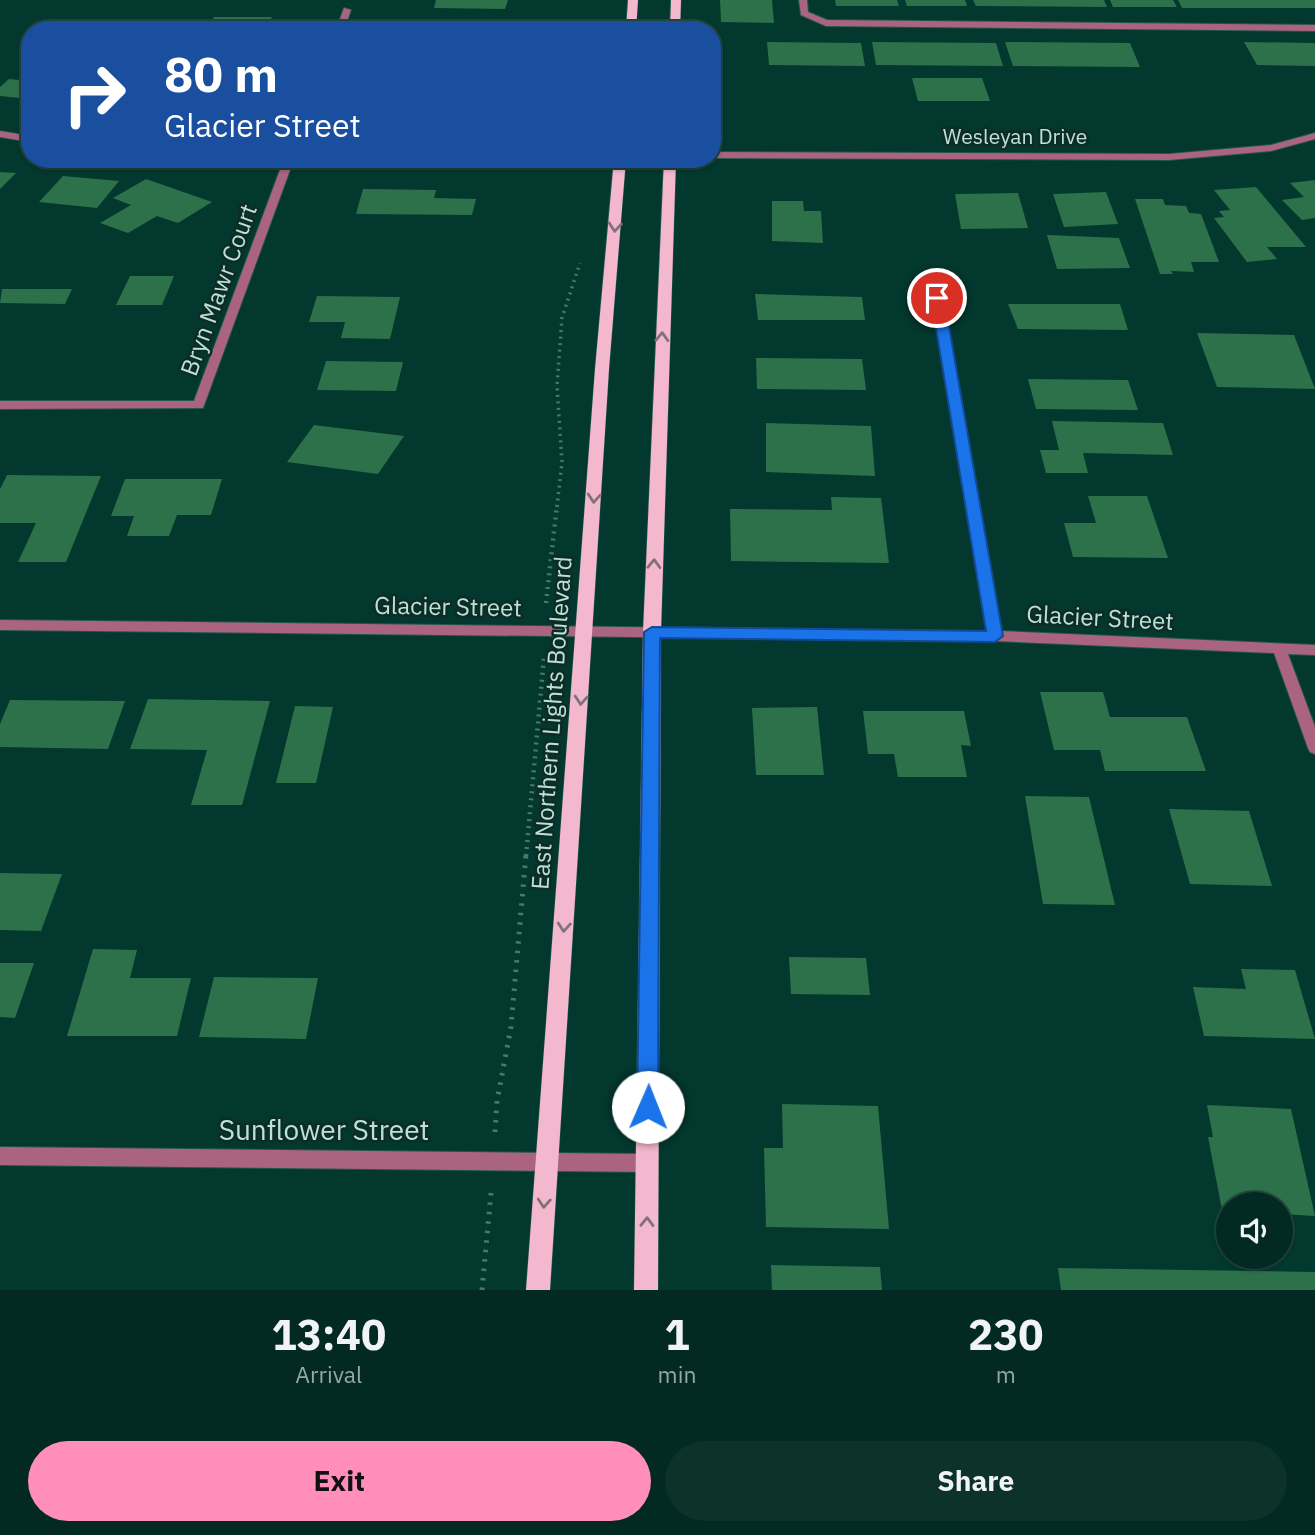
<!DOCTYPE html>
<style>
:root{--surface:#022a22;--page:#0c322a;--text:#f1f3f6;--muted:#96a7a5;--line:#234640;--accent:#ff8eba}
body{margin:0;font-family:"IBM Plex Sans",sans-serif;background:var(--page);color:var(--text);height:100vh;display:flex;flex-direction:column;font-size:26px;white-space:nowrap}
*{box-sizing:border-box;margin:0}
p{font-size:23px;color:var(--muted)}
.icon{flex:none;width:38px;height:38px;fill:none;stroke:currentColor;stroke-width:2;stroke-linecap:round;stroke-linejoin:round}
.map{position:relative;height:1290px;overflow:hidden}
.drawer{display:flex;flex-direction:column;background:var(--surface);flex:1}
.drawer>*{flex:none}
.hud{position:absolute;left:21px;top:21px;width:700px;height:147px;border-radius:28px;box-shadow:0 2px 5px #0004,0 0 0 2px var(--line);background:#1a4fa0;color:#fff;overflow:hidden}
.fabs{position:absolute;left:1216px;top:1192px;display:grid;gap:14px}
.fabs a{display:grid;place-items:center;width:77px;height:77px;border-radius:50%;background:var(--surface);box-shadow:0 2px 5px #0004,0 0 0 2px var(--line);font-size:35px}
.pin{position:absolute;display:grid;place-items:center;width:60px;height:60px;color:#fff;margin:-30px;border:4px solid #fff;border-radius:50%;box-shadow:0 2px 7px #0007}
.me{position:absolute;width:77px;margin:-38px;rotate:1deg;stroke-linejoin:round;filter:drop-shadow(0 0 5px #0008)}
.turn{display:flex;align-items:center;gap:24px;height:147px;padding:0 28px;font-size:32px}
.turn .icon{width:91px;height:91px;stroke-width:2.5}
.turn b{display:block;font-size:49px;line-height:60px}
.eta{display:flex;justify-content:space-evenly;align-items:center;height:119px;text-align:center}
.eta b{font-size:42px;font-weight:700;line-height:49px}
.cta{display:flex;gap:14px;margin-top:auto;padding:14px 28px}
.cta a{flex:1;height:80px;border-radius:42px;background:var(--accent);color:#111;font-size:28px;font-weight:700;line-height:80px;text-align:center}
.cta a+a{background:var(--page);color:var(--text)}
.map>svg:first-child{display:block}
</style>
<div class="map">
<svg width="1315" height="1290" viewBox="0 0 1315 1290">
<rect width="100%" height="100%" fill="#03382e"/>
<path fill="#2d714b" d="M436 0H508L505 9 434 8Z
M720 0H772L774 23 721 22Z
M835 0H897L899 6H836Z
M905 0H965L967 6H907Z
M973 0H1104L1107 7 976 6Z
M1110 0H1173L1177 7H1113Z
M1178 0H1315V8H1182Z
M214 17H272L266 30H207Z
M767 42 861 43 865 66 769 65Z
M872 42 996 43 1003 66 876 65Z
M1005 42 1130 43 1140 67 1013 66Z
M1244 42 1315 43V66L1257 65Z
M912 78H982L990 101H918Z
M9 79 30 81V99L0 96V87Z
M0 172 16 173 0 189Z
M63 176 119 181 97 208 39 202Z
M146 179 212 202 178 223 157 216 128 233 100 223 131 205 113 198Z
M1315 180V218L1302 220 1282 200 1304 197 1290 183Z
M1256 187 1306 247H1267L1277 259 1247 262 1214 218 1224 217 1219 211 1230 210 1214 190Z
M363 189 436 190 434 198 476 199 472 215 356 214Z
M1106 192 1118 224 1064 227 1053 194Z
M1018 193 1028 228 961 229 955 194Z
M1135 199H1163L1165 205 1186 206 1189 213 1201 214 1219 262H1191L1194 272 1171 271 1173 274H1160Z
M772 201H803L804 211H821L823 243 772 241Z
M1047 235 1119 238 1130 268 1057 269Z
M130 276H174L162 305H116Z
M2 289H72L65 304 0 303Z
M755 294 862 297 865 320H758Z
M317 296 400 297 390 339 341 338 345 322H309Z
M1008 304H1120L1128 330 1018 329Z
M1197 333 1294 335 1315 389 1217 387Z
M756 358 862 359 866 390 757 389Z
M326 361 403 362 396 391 317 390Z
M1028 379 1128 380 1138 410 1036 409Z
M1052 421 1163 423 1173 455 1083 453 1088 473H1046L1040 450H1059Z
M766 423 871 426 875 476 766 472Z
M314 425 404 436 378 474 287 462Z
M7 475 101 476 66 562H18L36 523H0V489Z
M125 479H222L211 515H177L169 536H127L134 516H111Z
M1088 496H1147L1168 558 1073 557 1064 523H1096Z
M831 497 881 498 889 563 731 561 730 509 832 510Z
M1040 692H1103L1110 717H1187L1206 771H1105L1100 750H1054Z
M148 699 270 701 242 805H191L207 750 130 749Z
M10 700 125 701 108 749 0 747V724Z
M295 706 333 707 316 783H276Z
M817 707 824 775H756L752 708Z
M863 711H964L971 746 961 745 967 777H898L894 754H868Z
M1025 796 1089 797 1115 905 1043 904Z
M1169 809 1249 811 1272 886 1190 884Z
M0 873 62 874 41 931 0 930Z
M93 949 137 950 130 978H191L177 1036H67Z
M789 957 866 958 870 995 791 994Z
M0 963H34L15 1018 0 1017Z
M1241 969 1295 970 1315 1039 1204 1036 1193 987 1246 989Z
M214 977 318 978 306 1039 199 1037Z
M782 1104 878 1106 889 1229 766 1227 764 1148H783Z
M1207 1105 1291 1109 1315 1216 1281 1214V1204H1228V1211L1222 1210 1208 1137H1213Z
M771 1265 880 1267 882 1290H772Z
M1058 1268 1315 1272V1290H1061Z"/>
<g fill="none" stroke-linecap="round" stroke-linejoin="round">
<defs>
<path id="street" d="M799 0H807L808 12 827 20 1315 25V31L826 26 801 15Z
M344 8 351 10 344 30H336Z
M0 131 30 136V142L0 137Z
M1315 133V139L1271 151 1169 160 712 158V152L1169 154 1271 145Z
M284 159H294L203 408 0 409V401H194Z
M937 295 942 298 1001 631 1315 645V655L1288 654 1315 727V754L1310 752 1308 748 1274 653 995 641 0 630V620L987 631 932 298Z
M0 1147 647 1154 654 1157 656 1163 654 1169 647 1172 0 1165Z"/>
<path id="primary" d="M628 0H638L636 30H626Z
M671 0H681L680 30H670Z
M614 159H626L609 369 550 1290H526L595 369Z
M664 159H676L661 632 658 1290H634L643 632Z"/>
</defs>
<use href="#street" stroke="#24574c" stroke-width="2"/>
<use href="#primary" stroke="#24574c" stroke-width="1"/>
<path stroke="#48796e" stroke-width="3.5" stroke-dasharray="2 4.5" stroke-linecap="butt" d="M557 507 562 462 557 386 562 318 580 263"/>
<path stroke="#48796e" stroke-width="4.5" stroke-dasharray="2 5" stroke-linecap="butt" d="M546 603 557 505
M526 856 544 657"/>
<path stroke="#48796e" stroke-width="5" stroke-dasharray="2.5 7" stroke-linecap="butt" d="M495 1132 497 1101 511 1027 526 854
M482 1290 491 1193"/>
<use href="#street" fill="#aa647f" fill-rule="evenodd"/>
<use href="#primary" fill="#f3b8cd" fill-rule="evenodd"/>
</g>
<defs><path id="oneway-chevron" d="M-2-3.5L2.5 0L-2 3.5" fill="none" stroke-width="1.6" stroke-linecap="round" stroke-linejoin="round" transform="scale(1.75)"/></defs>
<g stroke="#817279">
<use href="#oneway-chevron" transform="translate(615 227) rotate(95)"/>
<use href="#oneway-chevron" transform="translate(662 337) rotate(-88)"/>
<use href="#oneway-chevron" transform="translate(594 498) rotate(94)"/>
<use href="#oneway-chevron" transform="translate(654 564) rotate(-88)"/>
<use href="#oneway-chevron" transform="translate(581 700) rotate(94)"/>
<use href="#oneway-chevron" transform="translate(564 927) rotate(94)"/>
<use href="#oneway-chevron" transform="translate(544 1203) rotate(94)"/>
<use href="#oneway-chevron" transform="translate(647 1222) rotate(-89)"/>
</g>
<path fill="#1a73e8" stroke="#114b97" stroke-width="2" d="M937 295 944 298 1003 636 995 642 660 638 658 1107 655 1113 648 1116 640 1113 637 1107 644 632 652 627 986 631 931 298Z"/>
<g text-anchor="middle" stroke-width="5" stroke-linejoin="round" paint-order="stroke">
<g font-size="21" fill="#b9e3d7" stroke="#0f2b25">
<text x="1015" y="144">Wesleyan Drive</text>
</g>
<g font-size="24" fill="#b9e3d7" stroke="#0f2b25">
<text transform="translate(219 290) rotate(-70)" y="8">Bryn Mawr Court</text>
<text transform="translate(448 607) rotate(1)" y="8">Glacier Street</text>
<text transform="translate(1100 618) rotate(3)" y="8">Glacier Street</text>
<text transform="translate(552 723) rotate(-86)" y="8">East Northern Lights Boulevard</text>
</g>
<g font-size="28" fill="#b9e3d7" stroke="#0f2b25">
<text x="324" y="1140">Sunflower Street</text>
</g>
</g>
</svg>
<div class="fabs">
<a><svg class="icon" aria-label="sound" viewBox="0 0 24 24"><path d="M4 9h4l5-4v14l-5-4H4zM17 9q2 3 0 6"/></svg></a>
</div>
<div class="pin" style="left:937px;top:298px;background:#d93025"><svg class="icon" aria-label="arrive" viewBox="0 0 24 24"><path d="M6 21V4h12l-3 4 3 4H6"/></svg></div>
<svg class="me" style="left:648px;top:1107px" viewBox="-20 -20 40 40"><circle r="19" fill="#fff"/><path d="M0-13L10 11 0 6-10 11z" fill="#1a73e8"/></svg>
<div class="hud">
<div class="turn"><svg class="icon" aria-label="right" viewBox="0 0 24 24"><path d="M7 20v-9h11M14 6l5 5-5 5"/></svg><div><b>80 m</b>Glacier Street</div></div>
</div>
</div>
<section class="drawer">
<div class="eta">
<div><b>13:40</b><p>Arrival</p></div>
<div><b>1</b><p>min</p></div>
<div><b>230</b><p>m</p></div>
</div>
<div class="cta"><a>Exit</a><a>Share</a></div>
</section>
